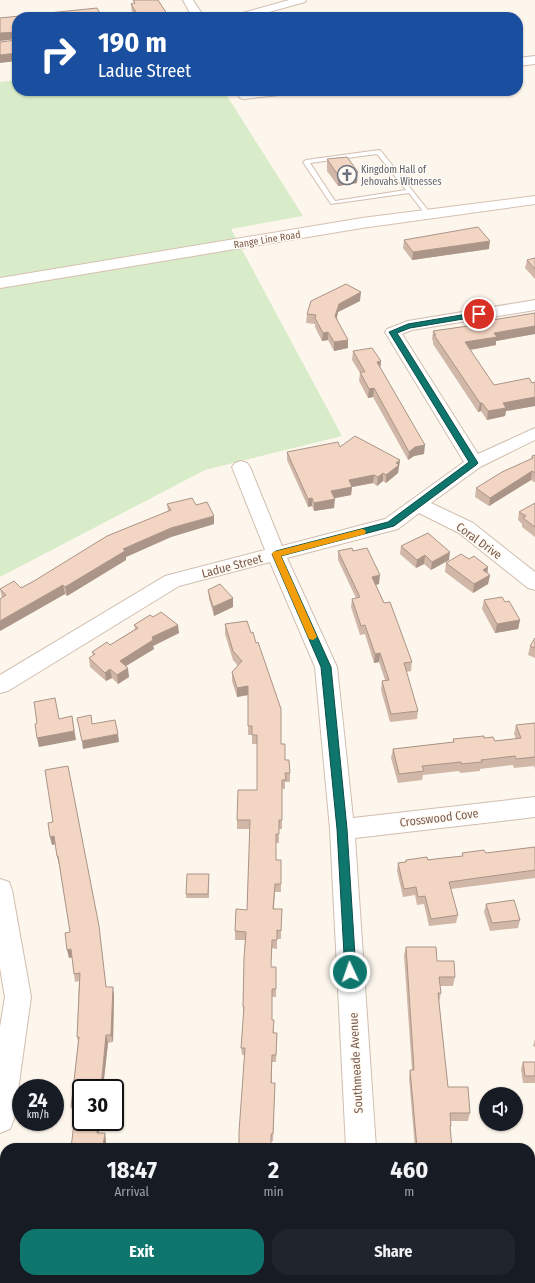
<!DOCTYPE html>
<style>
:root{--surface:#171b24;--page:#20242c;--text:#f1f3f6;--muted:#9ea1a6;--accent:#0f766e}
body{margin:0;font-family:"Fira Sans Condensed",sans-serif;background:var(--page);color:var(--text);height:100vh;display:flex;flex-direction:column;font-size:15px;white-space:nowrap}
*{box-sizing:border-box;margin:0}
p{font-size:13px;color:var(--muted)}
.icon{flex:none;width:22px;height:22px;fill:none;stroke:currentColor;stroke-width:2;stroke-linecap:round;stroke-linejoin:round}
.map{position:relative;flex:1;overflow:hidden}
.side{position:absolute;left:0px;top:1143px;width:535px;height:140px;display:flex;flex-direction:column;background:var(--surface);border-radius:16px 16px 0 0;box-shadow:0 1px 3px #0004}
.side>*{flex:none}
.banner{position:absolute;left:12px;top:12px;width:511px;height:84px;border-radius:16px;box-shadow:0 1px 3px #0004;background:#1a4fa0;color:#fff;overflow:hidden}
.buttons{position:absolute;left:479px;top:1087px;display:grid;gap:8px}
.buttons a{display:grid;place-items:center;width:44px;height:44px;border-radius:50%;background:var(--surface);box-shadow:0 1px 3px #0004;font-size:20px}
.speed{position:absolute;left:12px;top:1079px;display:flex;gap:8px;font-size:20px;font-weight:700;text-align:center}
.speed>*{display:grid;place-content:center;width:52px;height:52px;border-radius:50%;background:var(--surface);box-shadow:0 1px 3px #0004;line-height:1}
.speed small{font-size:10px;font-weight:400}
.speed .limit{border:2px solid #111;border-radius:6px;background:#fff;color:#111}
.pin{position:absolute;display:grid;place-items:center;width:34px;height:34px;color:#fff;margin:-17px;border:2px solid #fff;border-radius:50%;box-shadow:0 1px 4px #0007}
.me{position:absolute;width:44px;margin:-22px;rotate:357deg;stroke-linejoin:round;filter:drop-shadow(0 0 3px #0008)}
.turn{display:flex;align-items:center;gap:14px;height:84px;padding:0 20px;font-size:18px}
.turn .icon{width:52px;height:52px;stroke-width:2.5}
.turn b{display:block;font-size:28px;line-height:34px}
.eta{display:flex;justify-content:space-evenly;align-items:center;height:68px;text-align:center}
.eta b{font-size:24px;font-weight:700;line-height:28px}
.action{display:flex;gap:8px;margin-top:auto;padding:8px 20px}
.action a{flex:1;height:46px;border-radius:16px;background:var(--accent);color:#fff;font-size:16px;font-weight:700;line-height:46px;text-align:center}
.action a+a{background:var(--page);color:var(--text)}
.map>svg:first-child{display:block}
</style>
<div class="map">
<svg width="535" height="1283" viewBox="0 0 535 1283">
<rect width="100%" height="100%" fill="#fdf6ec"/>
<path fill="#d8ecc9" d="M17 80V91H224L303 216 231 229 342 436 205 470 0 577V82Z"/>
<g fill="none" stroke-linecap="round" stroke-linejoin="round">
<defs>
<path id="lane" d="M379 150 381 151 431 214 430 215H426L409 193 331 204 303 162 306 160ZM377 154 406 190 335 201 310 163Z"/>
<path id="street" d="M183 0H193L204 17H192Z
M289 0H306L305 2 251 17H233L235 15Z
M535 56V64L518 66V58Z
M236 91H285L283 94 279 95 244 99 240 98Z
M535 300V310L412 330 402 334 478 454 535 428V440L480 467 431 503 473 523 535 572V590L528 588 459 533 419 513 398 529 287 558 337 667 353 818 535 797V817L355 838 376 1148H346L330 829 315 667 270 562 179 586 8 691 0 693V675L165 576 265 550 232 467 235 463 241 461 247 463 250 467 282 546 385 519 464 462 385 332 387 329 408 321Z
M0 879 9 882 12 890 31 997 14 1119 10 1129 0 1133V1027L5 997 0 968Z
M352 1278H384V1283H352Z"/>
<path id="secondary" d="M535 196V204L362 228 0 288V278L362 218Z"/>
</defs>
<use href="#lane" stroke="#d1beb0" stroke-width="2"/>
<use href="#street" stroke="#d1beb0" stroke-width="2"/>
<use href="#secondary" stroke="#d6c0b0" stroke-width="2"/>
<use href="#lane" fill="#fff" fill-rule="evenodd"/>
<use href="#street" fill="#fff" fill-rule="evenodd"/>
<use href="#secondary" fill="#fff" fill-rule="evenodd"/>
</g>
<path fill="#d1b7a8" d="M133 0 169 17H134L132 13 131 4 134 3Z
M327 159 357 183 338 186 327 171Z
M404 240 489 249 412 260 403 248Z
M535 258V279L525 268 527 260Z
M360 301 338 312 337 318 348 348 334 351 328 340 322 341 315 327V324L306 323 307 314Z
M535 313V334L496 341V345L470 350 494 385 535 382V406L506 411 505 416 487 420 481 411 478 412 433 344V341L432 339 433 331 474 325V323Z
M353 351 381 361 380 367 424 454 414 456 408 460 373 397 368 398 359 381 360 373 352 360Z
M340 447 400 460 398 473 386 483 383 481 377 486 373 483 352 487 351 495 334 498V508L314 511 312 506 308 507 287 460V452Z
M535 455V482H534L531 480 489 506 475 497 476 488 531 459 532 456Z
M535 503V537L522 527V524L518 520 519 512Z
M167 504 196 505 214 516V524L171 537 126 557V560L67 596 65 594 0 631V599L2 598 0 589 21 588 34 581 168 511Z
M401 546 449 560 431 570 424 564 416 568 400 554Z
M338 551H353L379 584 376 585 412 662 411 671 406 672 418 711 417 719 390 722 381 690 382 681 385 680 379 662 374 663 365 634 360 635 351 607 352 599 356 598 338 560Z
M469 559 488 567 487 573 490 575 488 584 473 593 445 572 446 563Z
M208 590 233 598V607L214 616 209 599Z
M484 600 505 602 520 620 518 629 495 633 482 609Z
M153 617 179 633 153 646 154 649 126 666 129 677 118 684 112 678 106 681 90 667 89 658 93 655 92 652 110 645 135 629 134 625Z
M225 624 281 744 285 760 290 773V782H285V789H282V829H279V843H276V860H281V892H275L274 909 281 918V939H277V949L271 948V967H276V997H272V1020L274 1033H277L276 1062H272V1083H275L273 1141H271L245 1055H242L241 1048 244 1015H243V1007L245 940H235V931L247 910 250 829H237V820L257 790V744H252V735H248V695L237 697 232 681V672L238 666 233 660 225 634Z
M535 638V658L528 655 530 646Z
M535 723V769L534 766 514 768 513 765 480 769V771L460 773 459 771 423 775 422 780 398 783 391 758 393 749 453 742V739L484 738 495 741 516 739 514 734 516 725Z
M48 823 100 934 106 987 114 994 113 1042 108 1043 103 1088H81V1122H100L99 1133 106 1140V1146H120L121 1148H71L75 1114H73L71 1107 78 1042 77 1037 79 981 75 982 74 974 72 957 69 958 70 932 59 864 57 856 55 844 52 845Z
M535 847V878L451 889 458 915 456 923 429 926 424 904 417 905 415 895 403 897 397 871 398 863 405 862 406 860 435 859 462 856V853H486Z
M209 874V898H186V894Z
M486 904 520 920 518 928 490 931 484 912Z
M406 947 437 961 455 977 453 986H440L441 993 439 1002 448 1087 470 1113 468 1121H451V1126L450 1130 452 1148H415L409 1078 410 1070H412L404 955Z
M535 1039V1047L533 1046Z
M523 1062H535V1083H523L521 1069Z
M62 1278H100V1279L63 1282Z
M425 1278H467V1283H426Z"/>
<path fill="#aa9588" d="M17 32V39L0 41V33Z
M17 53V61L0 63V55Z
M358 172 357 183 338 186V175Z
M490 241 489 249 412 260 413 252Z
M361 292 360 301 338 312 335 325V316L339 304Z
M535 326V334L496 341V345L464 351 465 342 494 333Z
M328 332V340L322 341 323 333Z
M348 340V348L334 351V342Z
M381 361 380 370 377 362Z
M374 388 373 397 368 398 369 389Z
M535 397V406L506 411 505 416 487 420 488 411 503 403Z
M480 403H482L481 411 478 412Z
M425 445 424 454 414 456 408 460 409 452 415 447Z
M400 460 398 473 386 483V475L396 463Z
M532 471 531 480 489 506 490 498Z
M383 473V481L377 486 378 477Z
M374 475 373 483 352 487 351 495 331 499V491L349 480Z
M312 498V506L308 507V499Z
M335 499 334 508 314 511V503Z
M214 516V524L171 537 126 557V560L67 596 65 587 123 549 171 528Z
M450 552 449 560 431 570 432 562Z
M425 555 424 564 416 568 417 560Z
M488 567 487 576 483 570Z
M380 575 379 584 371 586 372 577Z
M490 575 488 584 473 593 474 584Z
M63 585 65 594 0 631V621Z
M233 598V607L214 616 213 607Z
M520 620 518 629 495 633 497 624Z
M178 625 179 633 153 646 154 649 121 669 120 661 152 637Z
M380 653 379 662 374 663 375 654Z
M128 668 129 677 118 684 117 675Z
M110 669 112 678 106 681 105 673Z
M248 686V695L237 697V688Z
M72 716 76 740 39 747 37 738Z
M118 734 119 742 83 749 82 741Z
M54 836 55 844 52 845 50 837Z
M57 856H58L60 864H59Z
M71 949 73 957 69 958 67 950Z
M113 987 114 994 113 1042 111 1035Z
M106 1035 108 1043 103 1088H101Z
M98 1122H100L98 1140 97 1133Z
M105 1133 106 1140V1148L103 1146Z"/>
<path fill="#f3d5c3" stroke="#aa9588" d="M133 0H158L169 17H139L131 4 135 3Z
M97 8 102 17H17V34V32L0 33V18Z
M17 40V53L0 55V42Z
M347 157 358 172 338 175 327 159Z
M478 227 490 241 413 252 404 240Z
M535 258V269L527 260Z
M346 284 361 292 339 304 335 316 348 340 334 342 328 332 323 333 315 318 316 315 307 314 311 301Z
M535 313V326L494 333 497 337 465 342 494 385 529 378 532 383 535 382V397L503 403 506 408 488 411 482 403H480L434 335H436L433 331 475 325 474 323Z
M372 348 381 361 377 362 425 445 415 447 409 452 374 388 369 389 360 372H365L353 351Z
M355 436 400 460 396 463 399 465 386 475 383 473 378 477 374 475 349 480 352 487 331 491 335 499 314 503 312 498 308 499 287 452 338 442 340 447Z
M535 455V473L532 471 490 498 476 488 502 472 533 458 532 456Z
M192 498 196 505 207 502 214 516 171 528 123 549 125 551 65 587 63 585 0 621V599L6 595 0 589 14 581 21 588 34 581 107 536 171 510 167 504Z
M535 503V527L523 518 526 516 519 512Z
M428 533 450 552 432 562 425 555 417 560 401 546Z
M352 548 353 551 367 548 380 575 372 577 384 603 390 602 412 662 404 663 418 711 391 714 382 681 389 680 380 653 375 654 365 625 361 626 352 599 360 597 338 551Z
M461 554 469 559 474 556 488 567 483 570 490 575 474 584 446 563Z
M220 584 233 598 213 607 208 590Z
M502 597 505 602 509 601 520 620 497 624 484 600Z
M161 612 178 625 152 637 153 640 120 661 128 668 117 675 110 669 105 673 89 658 95 654 92 652 107 642 110 645 138 628 134 625 150 615 153 617Z
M247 621 251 633 253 632 256 643 258 642 281 709V744H285V760H289L290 773H285L286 780H282V820H279V834H276V860H281V884H275L273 909H282L281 931 277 930V940H272L271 967H276V989H272V1020H274L273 1033H277L276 1055H272L271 1083H275L273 1134H271V1148H239V1132L245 1048H241L244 1007H243L244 958 246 932 235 931 236 909 247 910 250 820H237L238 790H257V735H252V726H248V686L237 688 232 672 242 661 233 651 225 624Z
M535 638V648L530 646Z
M55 698 59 719 72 716 74 731 37 738 35 724 37 723 34 702Z
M91 715 92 724 115 720 118 734 82 741 77 718Z
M535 723V757L516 759 515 756 481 760 482 762 461 764V762L422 766 424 771 399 774 393 749 454 742 453 739 484 736V738L493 737 495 741 521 738 516 725Z
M68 766 99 926 106 987H113L111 1035H106L101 1088H81V1122H98L97 1133H105L103 1146H120V1148H71L76 1107H71L79 1037H77L80 973 74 974 71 949 67 950 65 933 70 932 58 856H57L54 836 50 837 48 823 53 822 45 770Z
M535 847V870L449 882 458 915 431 919 425 896 418 897 416 887 404 889 398 863 406 862V860L427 857 428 860 435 859 463 856 462 853 484 850 486 853Z
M187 874H209L208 894H186Z
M514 900 520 920 492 923 486 904Z
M406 947H436L437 961H454L455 977H439L441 993H438L448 1087H468L470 1113H450L451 1126H450L452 1148H417L410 1070H414Z
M523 1062H535V1076H525Z
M238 1278H274V1283H238Z
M428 1278H467V1283H428Z"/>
<path fill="#0f766e" stroke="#0a4d48" d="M479 312 482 314 481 316 410 328 397 333 478 463 476 465 394 526 281 556 331 667 347 829 356 972 354 976 350 978 346 976 345 972 337 829 321 667 272 554 276 551 388 522 469 462 389 332 408 324Z"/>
<path fill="#f59e0b" d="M362 529 365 530 366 532 365 534 281 556 317 637 313 640 309 639 272 554 273 552Z"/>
<defs>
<symbol id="church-ring" viewBox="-11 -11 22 22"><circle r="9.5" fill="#fffaf3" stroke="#6b7280" stroke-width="1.5"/><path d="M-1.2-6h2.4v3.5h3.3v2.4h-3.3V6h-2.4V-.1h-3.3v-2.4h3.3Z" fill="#6b7280"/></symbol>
</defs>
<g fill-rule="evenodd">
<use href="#church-ring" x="336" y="164" width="22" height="22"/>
</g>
<g text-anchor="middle" stroke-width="3" stroke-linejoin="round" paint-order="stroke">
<g font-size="10" fill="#5b616d" stroke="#fffaf3" text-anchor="start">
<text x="361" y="173">Kingdom Hall of<tspan x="361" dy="12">Jehovahs Witnesses</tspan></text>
</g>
<g font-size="10" fill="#7a5c4d" stroke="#fffaf3">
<text transform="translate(267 239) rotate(-9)" y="4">Range Line Road</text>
</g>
<g font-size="12" fill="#7a5c4d" stroke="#fffaf3">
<text transform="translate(479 541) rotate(36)" y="4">Coral Drive</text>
<text transform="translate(232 566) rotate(-15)" y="4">Ladue Street</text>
<text transform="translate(439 818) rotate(-7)" y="4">Crosswood Cove</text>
<text transform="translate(356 1063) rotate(-93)" y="4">Southmeade Avenue</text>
</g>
</g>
</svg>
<div class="buttons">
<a><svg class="icon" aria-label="sound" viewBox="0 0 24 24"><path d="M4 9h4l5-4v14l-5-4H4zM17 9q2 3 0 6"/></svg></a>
</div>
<div class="speed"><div>24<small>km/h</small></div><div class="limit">30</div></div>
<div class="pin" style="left:479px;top:314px;background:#d93025"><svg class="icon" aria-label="arrive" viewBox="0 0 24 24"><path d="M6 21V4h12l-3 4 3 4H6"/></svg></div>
<svg class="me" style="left:350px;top:972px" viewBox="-20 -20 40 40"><circle r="17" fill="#0f766e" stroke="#fff" stroke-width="3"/><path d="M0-11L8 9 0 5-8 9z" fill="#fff"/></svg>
<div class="banner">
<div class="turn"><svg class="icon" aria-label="right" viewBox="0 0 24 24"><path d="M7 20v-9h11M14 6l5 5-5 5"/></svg><div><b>190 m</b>Ladue Street</div></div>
</div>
<section class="side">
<div class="eta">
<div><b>18:47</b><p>Arrival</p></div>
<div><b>2</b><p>min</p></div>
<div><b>460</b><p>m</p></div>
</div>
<div class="action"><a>Exit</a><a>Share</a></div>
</section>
</div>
